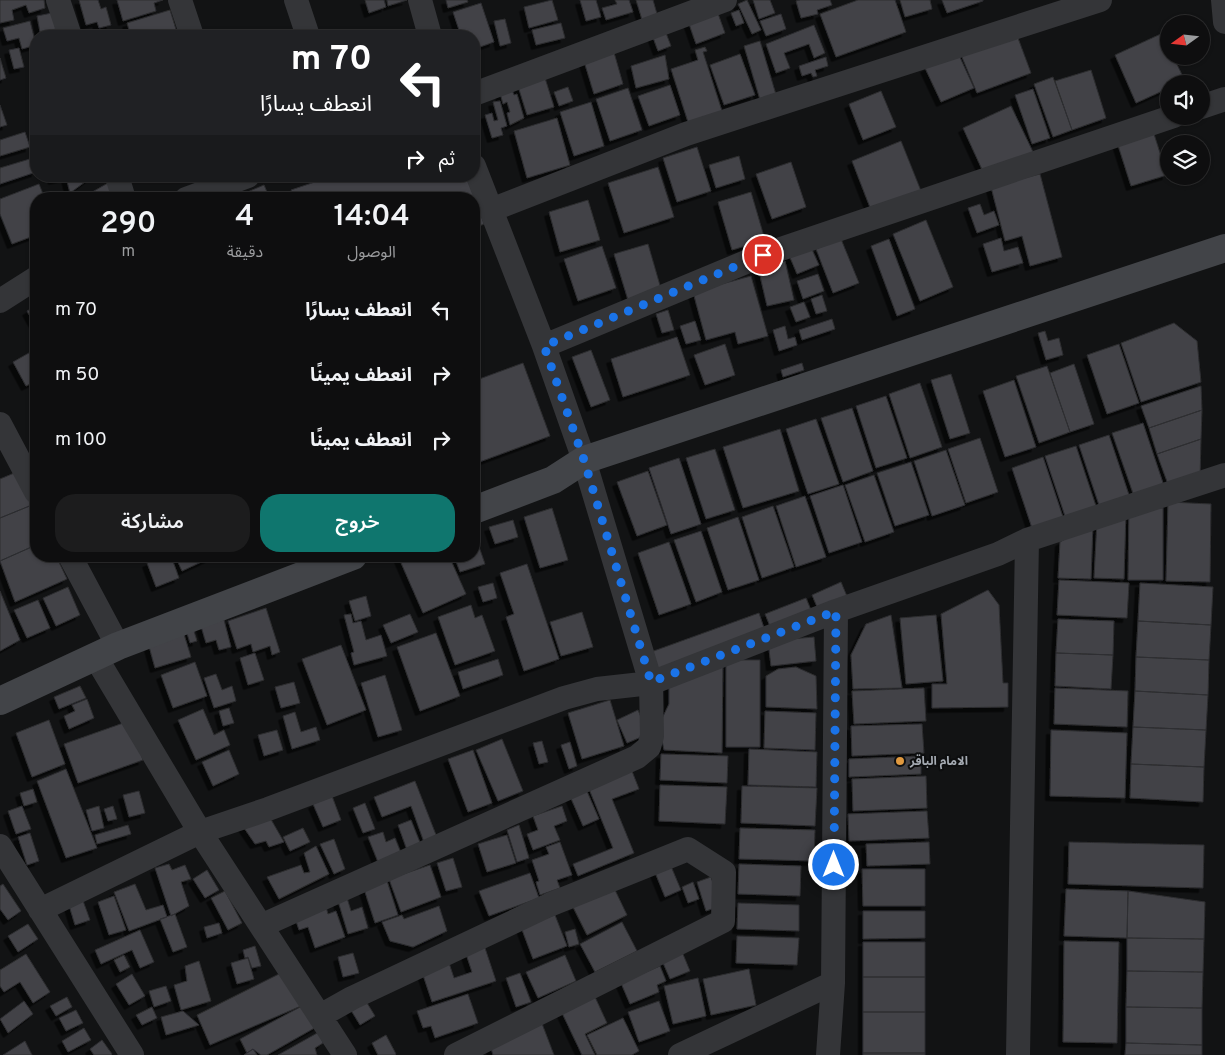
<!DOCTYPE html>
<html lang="ar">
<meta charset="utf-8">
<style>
:root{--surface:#0e0e0f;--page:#1c1c1d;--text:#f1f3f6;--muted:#9b9c9e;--line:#2e2e2f;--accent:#0f766e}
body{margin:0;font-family:Overpass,"Noto Sans Arabic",sans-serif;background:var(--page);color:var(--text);direction:rtl;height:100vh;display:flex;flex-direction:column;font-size:19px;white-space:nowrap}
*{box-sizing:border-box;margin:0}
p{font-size:16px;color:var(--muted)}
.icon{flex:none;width:28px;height:28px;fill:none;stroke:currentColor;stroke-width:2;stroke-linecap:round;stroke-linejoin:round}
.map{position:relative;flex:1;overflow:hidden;direction:ltr}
.sheet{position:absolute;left:30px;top:192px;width:450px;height:370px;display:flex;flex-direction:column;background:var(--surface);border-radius:20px;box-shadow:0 1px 4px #0004,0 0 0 1px var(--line);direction:rtl}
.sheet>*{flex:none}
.guide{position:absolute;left:30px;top:30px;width:450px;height:152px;border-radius:20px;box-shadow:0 1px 4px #0004,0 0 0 1px var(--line);direction:rtl;background:#202124;color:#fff;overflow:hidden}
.needle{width:32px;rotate:255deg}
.fabs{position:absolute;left:1160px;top:15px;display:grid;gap:10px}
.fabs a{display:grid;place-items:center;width:50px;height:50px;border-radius:50%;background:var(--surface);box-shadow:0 1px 4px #0004,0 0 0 1px var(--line);font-size:25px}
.pin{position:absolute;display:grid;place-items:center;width:42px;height:42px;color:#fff;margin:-21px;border:2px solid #fff;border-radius:50%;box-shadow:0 1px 5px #0007}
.me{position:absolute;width:55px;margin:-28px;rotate:0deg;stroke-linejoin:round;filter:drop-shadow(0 0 4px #0008)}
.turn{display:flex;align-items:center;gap:18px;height:105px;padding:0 25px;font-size:22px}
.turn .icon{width:65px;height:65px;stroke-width:2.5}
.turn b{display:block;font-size:35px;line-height:42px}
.then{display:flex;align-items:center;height:48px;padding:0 25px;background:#0003;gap:10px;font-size:19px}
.eta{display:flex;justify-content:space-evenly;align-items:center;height:85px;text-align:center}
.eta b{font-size:30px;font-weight:600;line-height:35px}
.action{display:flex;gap:10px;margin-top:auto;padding:10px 25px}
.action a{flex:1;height:58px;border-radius:20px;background:var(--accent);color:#fff;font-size:20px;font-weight:600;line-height:58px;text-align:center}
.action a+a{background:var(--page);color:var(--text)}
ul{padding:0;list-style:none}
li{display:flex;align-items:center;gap:15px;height:65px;padding:0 25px}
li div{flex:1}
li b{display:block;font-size:19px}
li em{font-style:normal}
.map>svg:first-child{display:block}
</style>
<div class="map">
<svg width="1225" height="1055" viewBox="0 0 1225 1055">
<defs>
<filter id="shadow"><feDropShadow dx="-4.5" dy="4.5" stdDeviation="0" flood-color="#0009"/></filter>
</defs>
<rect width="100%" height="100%" fill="#121314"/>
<path fill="#424347" stroke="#2d2d30" filter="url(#shadow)" d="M0 0H44L45 8 29 13 26 5 12 10 14 20 0 23Z
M79 0H98L101 9 106 7 111 25 99 28 97 22 86 25Z
M117 0H163L154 3 156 11 123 21Z
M365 0H384L386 7 369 13Z
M387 0H407L388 6Z
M446 0H467L468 2 448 8Z
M552 0 558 20 529 28 524 7Z
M580 0H596L601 17 586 21Z
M615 0H629L633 12 606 20 602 8 617 4Z
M636 0H653L659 21 644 26Z
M747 0 761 30 752 34 738 4Z
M753 0H770L775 13 759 19Z
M800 0H830L832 5 817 10 818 14 801 18 796 1Z
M858 0H895L906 32 836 57 820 14Z
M900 0H930L932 9 905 17Z
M942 0H983V1L947 13Z
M481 3 494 42 474 49V36H461L453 12Z
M716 8 725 33 696 44 687 18Z
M170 10 178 36H131L127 23Z
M739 10 744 23 736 26 731 13Z
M52 13 56 29 40 32 37 16Z
M781 14 786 29 766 36 760 21Z
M505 19 511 43 500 46 494 21Z
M30 21 36 45 22 49 19 38 7 41 3 28Z
M561 23 565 38 536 45 532 30Z
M814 25 825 53 814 58 809 44 784 53 790 68 776 73 766 44Z
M664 28 671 46 658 51 651 32Z
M1015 30 1031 73 977 93 959 50Z
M120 32 118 36H107H108Z
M1163 33 1169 46V56H1173L1185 81 1169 84V88L1136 103 1115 55Z
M760 41 777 98 761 103 744 46Z
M705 47 707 51 703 52 722 111 688 122 671 69 698 60 695 50Z
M19 48 24 67 14 69 9 50Z
M613 49 623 84 594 94 583 58Z
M958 53 974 88 941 102 925 68Z
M740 54 755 95 724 105 710 65Z
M665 55 669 79 636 88 631 66Z
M826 57 828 66 815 70 817 76 813 77 811 73 802 76 799 66Z
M0 58 6 78 0 80Z
M1091 70 1106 118 1072 130 1055 81Z
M1053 77 1072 130 1053 137 1034 84Z
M545 78 554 107 527 115 518 86Z
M670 85 680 115 649 126 638 96Z
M568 87 573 101 559 106 554 92Z
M628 88 642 130 610 141 596 99Z
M499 89 512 90 514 95 517 94 524 118 510 125 507 113 510 112 507 102 503 104Z
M1033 89 1050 138 1032 144 1015 95Z
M881 91 896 127 863 140 849 104Z
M500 101 507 126 501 128 503 135 492 138 485 115 492 113 494 121 498 120 493 102Z
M591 102 604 146 574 156 560 112Z
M0 105 7 125 0 127Z
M1011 106 1034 154 985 176 963 128Z
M557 118 570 165 527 178 514 131Z
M1153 131 1167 175 1131 186 1117 142Z
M25 132 30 147 0 156V140Z
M901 141 921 191 871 210 852 161Z
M697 147 711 191 677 202 663 158Z
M739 156 745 179 716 188 709 165Z
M33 158 36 172 0 184V168Z
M791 162 806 207 772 219 756 174Z
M658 167 674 217 624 233 608 183Z
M1040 174 1062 257 1030 266 1022 236 1005 241 991 187Z
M52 176H93L70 193 66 177 53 180Z
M333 176H468L484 224 474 228V199H294L291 190Z
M108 183 116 199H80Z
M39 184 45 199H36V235L12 244 0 214V199Z
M264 185 270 199H231Z
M751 192 765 240 732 250 718 202Z
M588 200 600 240 560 252 549 212Z
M980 204 984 215 994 211 999 225 977 233 968 208Z
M926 220 953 287 920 301 893 234Z
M1001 238 1004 251 1018 247 1023 263 992 272 983 244Z
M841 239 859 283 833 293 816 249Z
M889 239 915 309 897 316 871 246Z
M648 244 661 289 628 300 614 254Z
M810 245 819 265 797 274 789 255Z
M602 246 616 288 578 301 564 259Z
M785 261 794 300 767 306 758 267Z
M818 274 824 291 803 299 797 281Z
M751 276 768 336 738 344 735 332 706 340 693 292Z
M822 295 827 311 816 314 811 299Z
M804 302 810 317 796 322 790 307Z
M36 306V327L27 311Z
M668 310 674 330 662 333 656 314Z
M832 319 835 329 802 340 799 330Z
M695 321 701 340 686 344 680 326Z
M1174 323 1197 341 1201 382 1141 402 1121 343Z
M785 326 788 339 795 337 797 345 779 351 773 330Z
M1045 331 1048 341 1059 338 1063 355 1046 360 1038 333Z
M677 337 690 375 623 397 611 359Z
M725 344 735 375 705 385 694 355Z
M1119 344 1139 403 1107 414 1087 355Z
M36 349V381L26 386 13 362Z
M591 350 610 400 591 407 572 357Z
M523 363 550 436 474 464V381Z
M802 363 804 370 783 377 781 370Z
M1074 364 1094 424 1070 432 1050 373Z
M1047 366 1070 432 1039 443 1016 376Z
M951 374 970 433 950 439 931 380Z
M1014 380 1036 447 1005 457 983 391Z
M920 383 942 447 910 458 889 394Z
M1201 386 1202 410 1149 428 1141 406Z
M886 396 907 458 876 468 856 406Z
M852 408 873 471 843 482 821 418Z
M1202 410 1201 439 1157 454 1149 428Z
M816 419 839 484 808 494 786 429Z
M1143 423 1165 489 1135 499 1112 433Z
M780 429 799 491 743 508 723 447Z
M1109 435 1131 501 1101 511 1079 445Z
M980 438 998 492 966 503 948 449Z
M1201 439 1200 477 1169 487 1157 454Z
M1076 446 1098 512 1067 522 1045 456Z
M715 449 735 510 706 519 686 458Z
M946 450 965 505 932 516 914 461Z
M1043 457 1065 523 1034 534 1012 468Z
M679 458 701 524 671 534 649 468Z
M911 462 929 515 895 526 877 473Z
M19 471 32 505 0 518V479Z
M648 471 667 525 637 536 617 482Z
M874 475 894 532 865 542 845 485Z
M843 485 862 542 829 553 810 496Z
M805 496 826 557 796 567 776 506Z
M1168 502 1211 504 1210 582 1166 581Z
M32 505 36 514V545L0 561V518Z
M773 506 794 567 762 578 742 517Z
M552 508 568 560 540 568 524 517Z
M1129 508H1163V580H1128Z
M1126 510 1124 579 1094 578 1097 521Z
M738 517 759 580 728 590 707 528Z
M513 520 518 537 495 544 489 527Z
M1093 523 1091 579 1058 578 1060 542Z
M701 531 722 592 696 602 674 540Z
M476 538 485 564 460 572 454 556H474V539Z
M669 542 691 604 659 615 638 553Z
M36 545V556H56L67 579 15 602 0 561Z
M163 556H171L179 578 156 587 147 563Z
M175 556H214L182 571Z
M398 556H449L466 594 423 613Z
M527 564 559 659 524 671 506 617 514 614 500 573Z
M1059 580 1129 583 1127 618 1057 615Z
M841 582 849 601 820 614 812 595Z
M493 583 497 598 483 602 478 587Z
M1140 583 1213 587 1211 625 1138 621Z
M68 587 80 615 56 626 43 598Z
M988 590 999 605 1003 683H1008V707L932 708V684H947L941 614Z
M0 591 20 640 0 651Z
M366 596 371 616 355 621 349 601Z
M806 598 813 615 772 631 765 614Z
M38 600 50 628 27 638 14 610Z
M471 605 475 618 482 615 495 651 455 665 438 617Z
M266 608 280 652 272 655 270 646 253 652 251 644 237 649 228 621Z
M582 612 593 647 561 656 550 622Z
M759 613 766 634 661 677 651 652Z
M351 614 353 623 361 621 366 640 381 635 387 656 354 665 351 653 354 652 344 615Z
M410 614 418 632 391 643 383 625Z
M891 615 902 688 853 689 851 655 866 624Z
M936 615 943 681 906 684 900 618Z
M1058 619 1114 621 1113 655 1056 653Z
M224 620 231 647 219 650 216 640 206 643 201 626Z
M1138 621 1211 625 1209 660 1136 657Z
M182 628 191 657 155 668 147 639Z
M193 628 197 641 190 643 186 630Z
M436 633 460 696 420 711 397 647Z
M814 637 816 661 771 666 768 641Z
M341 645 366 710 327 725 302 659Z
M255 653 264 680 248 685 240 658Z
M1056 653 1113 655 1111 689 1055 686Z
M1136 657 1209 660 1208 695 1135 691Z
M723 658 722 753 664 750 659 725 669 704V680Z
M498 659 503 675 463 689 458 672Z
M726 660H760V747H726Z
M195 662 207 696 173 708 161 675Z
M796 667 816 676 817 709 766 707V676L778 669Z
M216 674 222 690 232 686 236 701 214 708 204 678Z
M385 675 402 730 378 737 361 683Z
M294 682 300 703 281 708 275 687Z
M80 686 86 698 59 709 54 697Z
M924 688 926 721 854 724 852 691Z
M1055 688 1128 691 1127 727 1054 724Z
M1135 691 1208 695 1206 730 1133 727Z
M87 699 94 718 69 729 64 716 75 711 72 705Z
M610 700 624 746 582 759 568 713Z
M229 708 234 723 223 726 219 711Z
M203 709 214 735 224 730 230 745 196 760 178 720Z
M638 710 648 734 627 743 617 720Z
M765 711 816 713 815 750 764 748Z
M295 712 301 732 316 727 320 740 292 749 283 716Z
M49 720 65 764 32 777 16 733Z
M129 721 143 760 78 783 64 744Z
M922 724 924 753 852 756 851 726Z
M1133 727 1206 730 1204 767 1131 764Z
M277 730 283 750 264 756 258 735Z
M1051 730 1127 733 1125 798 1050 796Z
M502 739 523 791 498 801 476 750Z
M542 741 548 762 539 764 533 743Z
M570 742 577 766 569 769 561 745Z
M749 749 817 752 816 787 748 785Z
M229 750 239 774 213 786 202 762Z
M473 750 492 803 468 812 448 759Z
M661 754 728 756 727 783 660 780Z
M921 756V774L849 777V759Z
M1131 764 1204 767 1203 802 1130 798Z
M630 766 639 789 612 799 634 853 578 876 573 864 613 848 587 784Z
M66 769 97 848 66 858 37 781Z
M926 776 927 808 853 811 852 779Z
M415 781 438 840 425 845 411 806 382 817 374 797Z
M660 785 727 787 725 824 659 821Z
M742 786 817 788 815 826 741 823Z
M33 789 37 802 24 806 20 793Z
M586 789 599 819 583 826 570 796Z
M139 791 145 813 129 817 123 795Z
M332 796 341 820 323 827 313 804Z
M365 803 375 829 363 833 353 808Z
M22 806 31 829 16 834 8 811Z
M99 806 104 828 92 831 86 810Z
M113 806 117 819 108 821 104 809Z
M562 806 567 821 554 826 560 840 533 850 527 834 538 830 533 816Z
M927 811 929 838 849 841 848 814Z
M269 816 284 842 269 847 266 841 255 844 242 825Z
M411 820 421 845 407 850 398 825Z
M128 825 131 834 97 844 95 835Z
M519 825 529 858 517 862 507 830Z
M303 828 310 842 290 851 283 837Z
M740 828 815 830 814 861 739 859Z
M383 832 386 842 395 838 401 853 378 862 368 837Z
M30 833 39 861 27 865 18 837Z
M507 835 516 863 487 872 478 844Z
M334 839 345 869 334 874 320 844Z
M560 842 572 875 557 880 560 888 540 895 536 882 539 881 532 860 549 854 546 847Z
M929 842 930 864 867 866 866 844Z
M1069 842 1204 845 1203 888 1068 884Z
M316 846 329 874 279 899 267 877 301 865 304 873 310 872 304 853Z
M453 858 462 887 446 891 437 863Z
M169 864 172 870 185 865 191 879 181 882 189 906 171 916 155 868Z
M670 864 681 890 665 897 654 870Z
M739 864 801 866 800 896 738 894Z
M430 865 441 897 401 912 389 879Z
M862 869H925V906H863Z
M207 870 219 890 205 898 193 879Z
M530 873 539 898 489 916 479 891Z
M711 877 720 906 706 911 697 882Z
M387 881 398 915 375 923 364 889Z
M693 882 699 899 688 903 682 887Z
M3 884 21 911 8 920 0 909V886Z
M135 884 146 910 163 905 167 917 129 931 114 892Z
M614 888 627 915 587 935 573 907Z
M1066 889 1128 891 1127 938 1064 936Z
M225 891 242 923 228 930 211 898Z
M1128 891 1205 902 1204 939 1127 938Z
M114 896 126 930 109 935 98 902Z
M82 898 90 920 75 925 68 902Z
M347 898 351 911 362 907 368 928 348 934 338 901Z
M738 903 799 905V931L737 929Z
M439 906 447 931 413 947 390 941 382 922 402 915 404 919Z
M326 907 328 914 336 911 345 937 315 948 308 927 299 930 295 918Z
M863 911H925V938L863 939Z
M175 914 187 947 173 952 160 919Z
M555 915 567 946 533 959 521 927Z
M622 922 637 951 595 972 580 944Z
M219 923 222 933 207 938 204 927Z
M28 924 38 939 18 952 8 936Z
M575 929 579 944 569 947 565 932Z
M140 930 154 962 140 968 132 950 101 964 95 950Z
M737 936 799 938 797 965 736 963Z
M1127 938 1204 939 1203 972 1127 971Z
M1064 941 1119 942 1117 1043 1063 1042Z
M863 942H925V977H863Z
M484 945 496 981 432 1002 421 969 448 960 454 978 472 972 465 951Z
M255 946 261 966 252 968 248 957 245 958 243 950Z
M680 947 690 971 670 979 660 956Z
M353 953 359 973 343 977 338 957Z
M26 954 50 992 33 1003 20 982 4 992 0 986V970Z
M124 955 130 967 120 972 114 960Z
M565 955 576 981 538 998 526 972Z
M248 958 254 979 237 984 231 963Z
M199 961 211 1001 181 1010 174 985 187 981 185 966Z
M660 966 666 981 657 985 659 992 630 1004 621 983Z
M749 969 756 1005 711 1015 703 979Z
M1127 971 1203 972 1202 1008 1126 1007Z
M281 973 301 1006 210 1045 197 1015Z
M520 973 531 1002 516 1007 506 978Z
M132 974 145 996 129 1005 116 984Z
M863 977H925V1012H863Z
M698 978 706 1016 673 1024 664 986Z
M166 986 171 1001 154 1007 149 991Z
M468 994 478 1023 435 1038 431 1026 423 1028 417 1011Z
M67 997 72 1007 56 1016 50 1006Z
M595 997 607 1023 585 1034 595 1055H582L562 1013Z
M364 998 375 1016 360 1025 349 1007Z
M24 1001 33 1014 8 1033 0 1019Z
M659 1001 670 1031 639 1042 628 1012Z
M304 1005 318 1026 267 1055H261L253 1049 247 1053 240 1039Z
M152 1007 157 1018 142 1025 136 1015Z
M1126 1007 1202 1008V1045L1126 1043Z
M76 1010 83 1023 66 1031 59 1018Z
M183 1011 199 1025 166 1035 161 1017Z
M863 1012H925V1053H863Z
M623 1018 639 1051 632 1055H597L587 1035Z
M541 1021 554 1055H493L491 1048Z
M84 1028 91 1040 68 1052 62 1041Z
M319 1032 323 1043 315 1048 317 1055H278Z
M386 1035 396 1054 395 1055H378L372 1043Z
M102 1040 112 1054 111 1055H94L90 1049Z
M25 1041 32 1055H3Z
M1126 1043 1202 1045V1055H1125Z
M253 1049 257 1055H244Z
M863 1053H925V1055H863Z"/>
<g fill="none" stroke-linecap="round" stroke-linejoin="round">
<path stroke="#343538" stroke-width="24" d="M58 0 70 36
M180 0 192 36
M296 0 308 36
M420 0 430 36
M1223 0 1225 22
M474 94 725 0
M1201 107 1225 99
M117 176 124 199
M186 199 248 176
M491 210 686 134 1100 0
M0 301 36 278
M544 346 763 255 1174 116
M0 424 36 492
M70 556 118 646
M95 656 200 832 345 1055
M0 846 132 1055
M40 910 200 832 268 809 564 698 597 689 651 683 836 611 998 554 1027 540 1225 475
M263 925 637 757 649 747 652 736 651 683 584 460 544 346 474 166
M320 1016 352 998 549 905 688 849 724 872 723 921 456 1055
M680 1055 833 983
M828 1055 833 983 836 611
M1018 1055 1027 540"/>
<path stroke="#424448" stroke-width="28" d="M474 510 553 480 584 460 1225 248
M0 701 118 646 353 556"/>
</g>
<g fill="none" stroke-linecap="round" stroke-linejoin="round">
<path stroke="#1a73e8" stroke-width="9" stroke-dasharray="0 16.2" d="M763 255 544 346 584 460 651 682 836 611 834 865"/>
</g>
<circle fill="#e0993f" stroke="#0d0e0f" stroke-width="2" cx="900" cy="761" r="5"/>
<g text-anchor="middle" stroke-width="4" stroke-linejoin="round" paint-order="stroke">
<g font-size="12" font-weight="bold" fill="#a5abb3" stroke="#0d0e0f" text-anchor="start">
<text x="910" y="765">الامام الباقر</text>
</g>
</g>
</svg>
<div class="fabs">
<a><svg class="needle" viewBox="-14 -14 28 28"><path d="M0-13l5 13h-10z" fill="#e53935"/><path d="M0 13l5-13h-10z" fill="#9b9c9e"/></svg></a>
<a><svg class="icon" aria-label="sound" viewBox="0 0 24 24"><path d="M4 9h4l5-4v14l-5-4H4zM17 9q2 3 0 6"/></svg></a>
<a><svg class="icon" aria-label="layers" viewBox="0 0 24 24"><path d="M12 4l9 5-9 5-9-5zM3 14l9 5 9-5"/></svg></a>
</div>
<div class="pin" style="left:763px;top:255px;background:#d93025"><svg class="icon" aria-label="arrive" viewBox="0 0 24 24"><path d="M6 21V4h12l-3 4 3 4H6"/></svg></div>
<svg class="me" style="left:834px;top:865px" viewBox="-20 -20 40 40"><circle r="17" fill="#1a73e8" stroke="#fff" stroke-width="3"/><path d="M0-11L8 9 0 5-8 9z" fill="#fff"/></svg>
<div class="guide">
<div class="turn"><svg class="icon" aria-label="left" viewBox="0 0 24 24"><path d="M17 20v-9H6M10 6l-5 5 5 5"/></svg><div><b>70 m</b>انعطف يسارًا</div></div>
<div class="then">ثم<svg class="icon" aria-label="right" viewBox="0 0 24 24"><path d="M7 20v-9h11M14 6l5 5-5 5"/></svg></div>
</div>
<section class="sheet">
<div class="eta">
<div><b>14:04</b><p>الوصول</p></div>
<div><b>4</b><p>دقيقة</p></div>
<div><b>290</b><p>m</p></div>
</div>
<ul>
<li><svg class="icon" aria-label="left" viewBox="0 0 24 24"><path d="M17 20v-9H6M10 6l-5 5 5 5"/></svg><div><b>انعطف يسارًا</b></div><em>70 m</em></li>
<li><svg class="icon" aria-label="right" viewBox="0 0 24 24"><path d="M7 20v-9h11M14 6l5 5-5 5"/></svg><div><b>انعطف يمينًا</b></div><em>50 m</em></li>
<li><svg class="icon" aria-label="right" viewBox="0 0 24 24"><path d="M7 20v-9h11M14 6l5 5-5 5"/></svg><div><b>انعطف يمينًا</b></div><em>100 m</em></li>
</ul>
<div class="action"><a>خروج</a><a>مشاركة</a></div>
</section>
</div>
